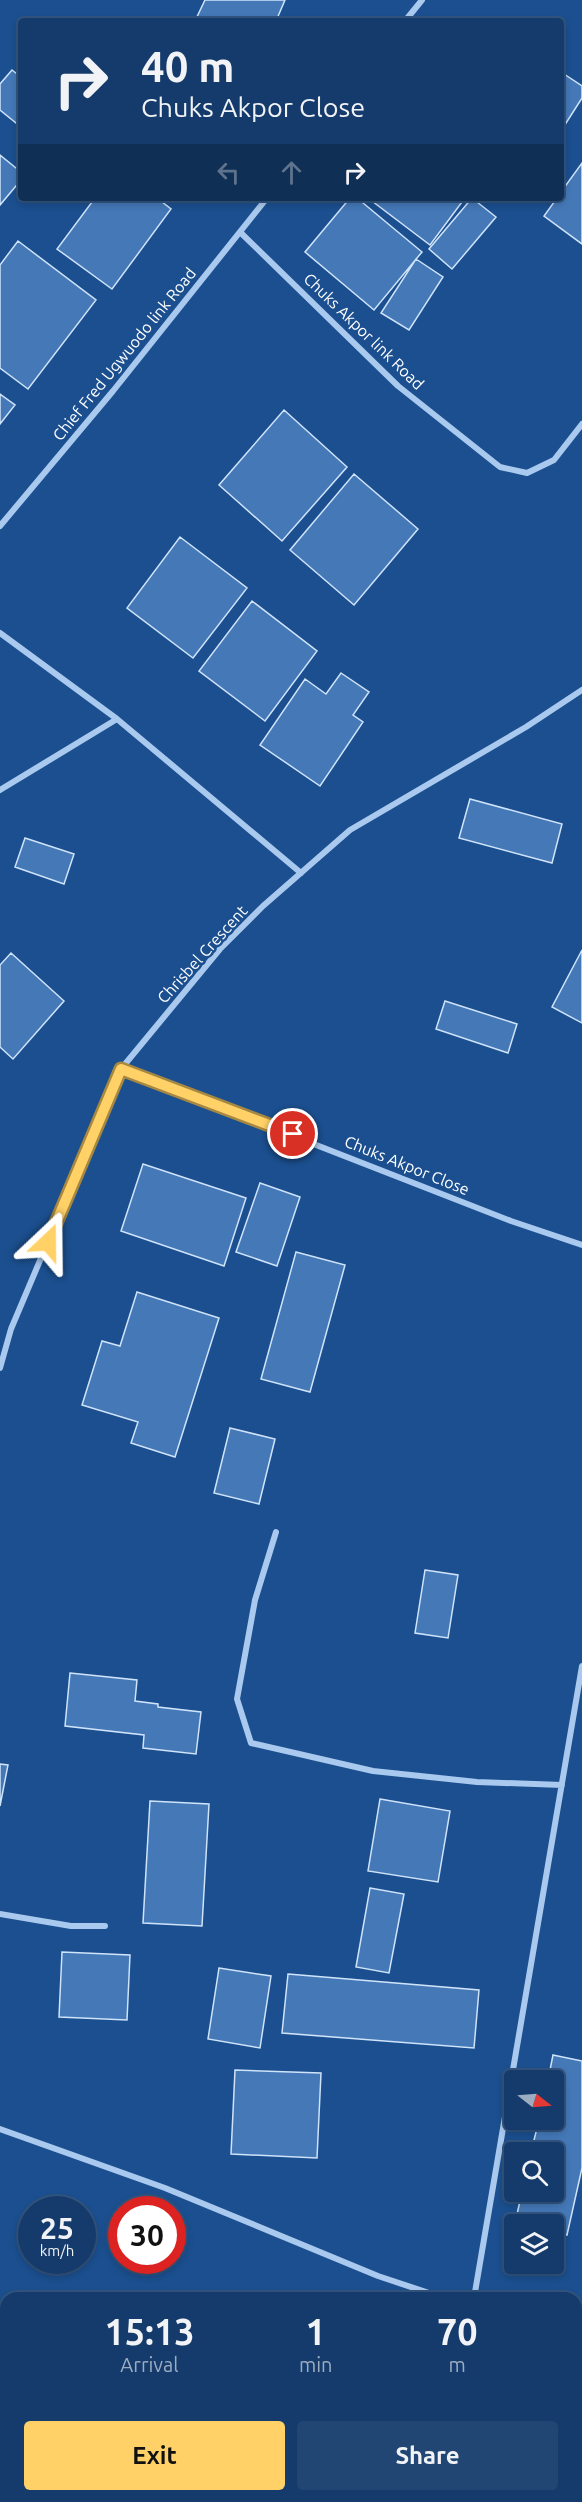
<!DOCTYPE html>
<style>
:root{--surface:#143b6b;--page:#214673;--text:#f1f3f6;--muted:#9dadc1;--line:#33557e;--accent:#ffd166}
body{margin:0;font-family:Ubuntu,sans-serif;background:var(--page);color:var(--text);height:100vh;display:flex;flex-direction:column;font-size:22px;white-space:nowrap}
*{box-sizing:border-box;margin:0}
p{font-size:20px;color:var(--muted)}
.icon{flex:none;width:33px;height:33px;fill:none;stroke:currentColor;stroke-width:2;stroke-linecap:round;stroke-linejoin:round}
.map{position:relative;flex:1;overflow:hidden}
.drawer{position:absolute;left:0px;top:2292px;width:582px;height:210px;display:flex;flex-direction:column;background:var(--surface);border-radius:18px 18px 0 0;box-shadow:0 3px 9px #0003,0 0 0 2px var(--line)}
.drawer>*{flex:none}
.guide{position:absolute;left:18px;top:18px;width:546px;height:183px;border-radius:6px;box-shadow:0 3px 9px #0003,0 0 0 2px var(--line);background:#143b6b;color:var(--text);overflow:hidden}
.needle{width:39px;rotate:107deg}
.fabs{position:absolute;left:504px;top:2070px;display:grid;gap:12px}
.fabs a{display:grid;place-items:center;width:60px;height:60px;border-radius:6px;background:var(--surface);box-shadow:0 3px 9px #0003,0 0 0 2px var(--line);font-size:30px}
.speed{position:absolute;left:18px;top:2196px;display:flex;gap:12px;font-size:30px;font-weight:700;text-align:center}
.speed>*{display:grid;place-content:center;width:78px;height:78px;border-radius:50%;background:var(--surface);box-shadow:0 3px 9px #0003,0 0 0 2px var(--line);line-height:1}
.speed small{font-size:15px;font-weight:400}
.speed .limit{border:9px solid #d22;background:#fff;color:#111}
.pin{position:absolute;display:grid;place-items:center;width:51px;height:51px;color:#fff;margin:-26px;border:3px solid #fff;border-radius:50%;box-shadow:0 2px 6px #0007}
.me{position:absolute;width:66px;margin:-33px;rotate:23deg;stroke-linejoin:round;filter:drop-shadow(0 0 4px #0008)}
.turn{display:flex;align-items:center;gap:21px;height:126px;padding:0 24px;font-size:27px}
.turn .icon{width:78px;height:78px;stroke-width:2.5}
.turn b{display:block;font-size:42px;line-height:51px}
.lanes{display:flex;align-items:center;height:57px;padding:0 24px;background:#0003;justify-content:center;gap:30px;direction:ltr}
.lanes .off{opacity:.35}
.eta{display:flex;justify-content:space-evenly;align-items:center;height:102px;text-align:center}
.eta b{font-size:36px;font-weight:600;line-height:42px}
.primary-button{display:flex;gap:12px;margin-top:auto;padding:12px 24px}
.primary-button a{flex:1;height:69px;border-radius:6px;background:var(--accent);color:#111;font-size:24px;font-weight:600;line-height:69px;text-align:center}
.primary-button a+a{background:var(--page);color:var(--text)}
.map>svg:first-child{display:block}
</style>
<div class="map">
<svg width="582" height="2502" viewBox="0 0 582 2502">
<rect width="100%" height="100%" fill="#1b4f8f"/>
<path fill="#4478b7" stroke="#cfe3fa" stroke-width="1.5" d="M205 0H285L276 21H195Z
M12 70 21 77V117L16 123 0 110V84Z
M561 72 582 86V98L561 131Z
M0 155 21 172V180L0 205Z
M582 163V244L544 216 557 198H561V192Z
M95 198H157L171 209 112 289 57 249Z
M350 198H357L422 252 374 310 305 252Z
M368 198H465L430 245Z
M472 198 496 217 452 269 429 249Z
M18 241 96 300 28 389 0 368V265Z
M416 259 443 277 409 330 381 313Z
M0 394 15 405 0 424Z
M284 410 347 467 282 541 219 485Z
M354 474 418 529 354 605 290 550Z
M180 537 247 588 193 658 127 608Z
M252 601 317 651 265 721 199 671Z
M341 673 369 692 353 715 363 722 320 786 260 745 305 679 326 694Z
M470 799 562 824 552 863 459 838Z
M25 838 74 854 64 884 15 867Z
M582 950V1023L552 1007Z
M11 953 64 1001 13 1059 0 1047V965Z
M445 1001 517 1024 508 1053 436 1029Z
M143 1164 246 1198 224 1266 121 1231Z
M260 1183 300 1197 277 1266 236 1252Z
M296 1252 345 1265 310 1392 261 1379Z
M137 1292 219 1318 175 1457 131 1443 138 1422 82 1405 102 1341 120 1346Z
M230 1428 275 1439 259 1504 214 1493Z
M425 1570 458 1575 448 1638 415 1633Z
M70 1673 137 1680 135 1701 158 1704V1707L201 1712 196 1754 143 1748 144 1735 65 1726Z
M0 1764 8 1765 0 1806Z
M380 1799 450 1811 438 1882 368 1871Z
M150 1801 209 1804 202 1926 143 1923Z
M370 1888 404 1894 389 1973 356 1967Z
M62 1952 130 1955 127 2020 59 2017Z
M219 1968 271 1976 260 2048 208 2039Z
M288 1974 479 1990 474 2048 282 2033Z
M553 2055 582 2061V2168L567 2235 554 2231V2224L515 2223 522 2192H554V2152H531L539 2120H554V2080H548Z
M235 2070 321 2073 317 2158 231 2154Z"/>
<g fill="none" stroke-linecap="round" stroke-linejoin="round">
<path stroke="#a9c9ee" stroke-width="6" d="M405 21 422 0
M240 232 398 386 500 467 527 473 554 460 582 424
M0 526 113 391 267 198
M0 633 117 719 301 873
M0 790 117 719
M121 1069 511 1221 582 1245
M0 1368 11 1329 121 1069 220 949 263 906 350 830 526 727 582 690
M276 1532 255 1600 237 1699 251 1743 373 1771 477 1782 562 1785
M0 1914 71 1926H105
M0 2129 165 2188 378 2276 444 2298
M474 2298 582 1666
M576 2349 582 2355"/>
<path stroke="#f8faff" stroke-width="16" d="M0 2314 6 2317
M0 2425 6 2428
M181 2496 196 2502
M454 2496 470 2502"/>
</g>
<g fill="none" stroke-linecap="round" stroke-linejoin="round">
<defs>
<path id="route" d="M48 1242 121 1069 293 1134"/>
</defs>
<use href="#route" stroke="#a68842" stroke-width="15"/>
<use href="#route" stroke="#ffd166" stroke-width="10"/>
</g>
<g text-anchor="middle" stroke-width="5" stroke-linejoin="round" paint-order="stroke">
<g font-size="16" fill="#fff" stroke="#1b4f8f">
<text transform="translate(364 331) rotate(44)" y="6">Chuks Akpor link Road</text>
<text transform="translate(124 354) rotate(-51)" y="6">Chief Fred Ugwuodo link Road</text>
<text transform="translate(202 954) rotate(-48)" y="6">Chrisbel Crescent</text>
<text transform="translate(407 1165) rotate(22)" y="6">Chuks Akpor Close</text>
</g>
</g>
</svg>
<div class="fabs">
<a><svg class="needle" viewBox="-14 -14 28 28"><path d="M0-13l5 13h-10z" fill="#e53935"/><path d="M0 13l5-13h-10z" fill="#9dadc1"/></svg></a>
<a><svg class="icon" aria-label="search" viewBox="0 0 24 24"><circle cx="10" cy="10" r="6"/><path d="M15 15l6 6"/></svg></a>
<a><svg class="icon" aria-label="layers" viewBox="0 0 24 24"><path d="M12 4l9 5-9 5-9-5zM3 14l9 5 9-5"/></svg></a>
</div>
<div class="speed"><div>25<small>km/h</small></div><div class="limit">30</div></div>
<div class="pin" style="left:293px;top:1134px;background:#d93025"><svg class="icon" aria-label="arrive" viewBox="0 0 24 24"><path d="M6 21V4h12l-3 4 3 4H6"/></svg></div>
<svg class="me" style="left:48px;top:1242px" viewBox="-20 -20 40 40"><path d="M0-17L14 15 0 8-14 15z" fill="#ffd166" stroke="#fff" stroke-width="4"/></svg>
<div class="guide">
<div class="turn"><svg class="icon" aria-label="right" viewBox="0 0 24 24"><path d="M7 20v-9h11M14 6l5 5-5 5"/></svg><div><b>40 m</b>Chuks Akpor Close</div></div>
<div class="lanes"><svg class="icon off" aria-label="left" viewBox="0 0 24 24"><path d="M17 20v-9H6M10 6l-5 5 5 5"/></svg><svg class="icon off" aria-label="ahead" viewBox="0 0 24 24"><path d="M12 20V5M6 11l6-6 6 6"/></svg><svg class="icon" aria-label="right" viewBox="0 0 24 24"><path d="M7 20v-9h11M14 6l5 5-5 5"/></svg></div>
</div>
<section class="drawer">
<div class="eta">
<div><b>15:13</b><p>Arrival</p></div>
<div><b>1</b><p>min</p></div>
<div><b>70</b><p>m</p></div>
</div>
<div class="primary-button"><a>Exit</a><a>Share</a></div>
</section>
</div>
